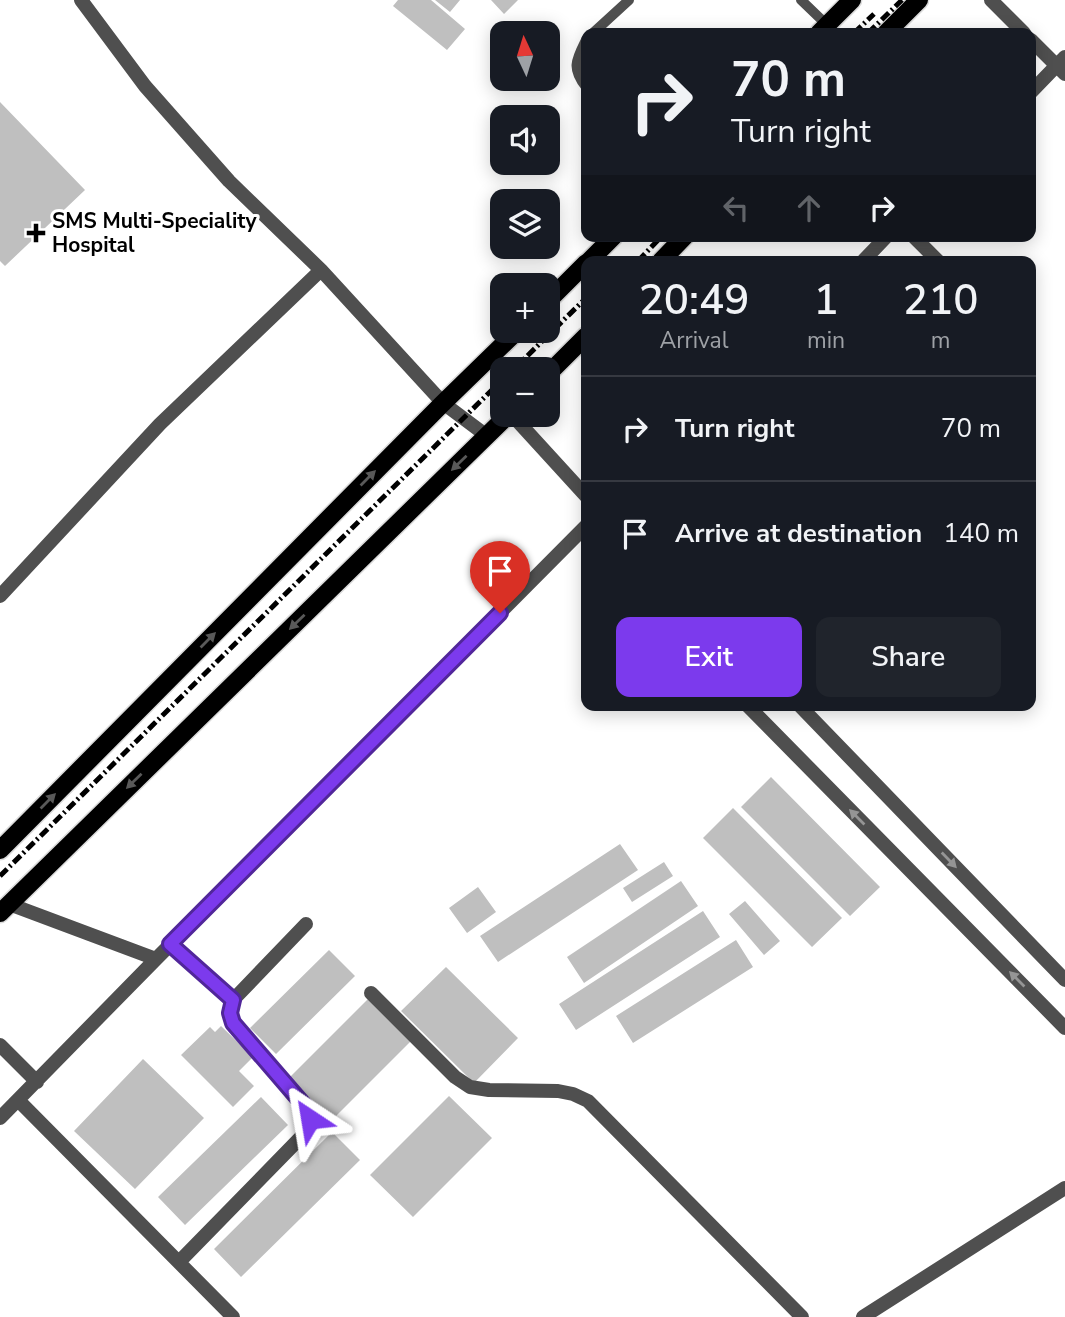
<!DOCTYPE html>
<meta charset="utf-8">
<style>
:root{--surface:#171b24;--page:#20242c;--text:#f1f3f6;--muted:#9ea1a6;--line:#363941;--accent:#7c3aed}
body{margin:0;font-family:"Nunito Sans",sans-serif;background:var(--page);color:var(--text);height:100vh;display:flex;flex-direction:column;font-size:26px;white-space:nowrap}
*{box-sizing:border-box;margin:0}
p{font-size:23px;color:var(--muted)}
.icon{flex:none;width:38px;height:38px;fill:none;stroke:currentColor;stroke-width:2;stroke-linecap:round;stroke-linejoin:round}
.map{position:relative;flex:1;overflow:hidden}
.side{position:absolute;left:581px;top:256px;width:455px;height:455px;display:flex;flex-direction:column;background:var(--surface);border-radius:14px;box-shadow:0 4px 18px #0003}
.side>*{flex:none}
.hud{position:absolute;left:581px;top:28px;width:455px;height:214px;border-radius:14px;box-shadow:0 4px 18px #0003;background:#171b24;color:var(--text);overflow:hidden}
.needle{width:46px;rotate:356deg}
.fabs{position:absolute;left:490px;top:21px;display:grid;gap:14px}
.fabs a{display:grid;place-items:center;width:70px;height:70px;border-radius:14px;background:var(--surface);box-shadow:0 4px 18px #0003;font-size:35px}
.pin{position:absolute;display:grid;place-items:center;width:60px;height:60px;color:#fff;margin:-72px -30px;border-radius:50% 50% 50% 0;rotate:-45deg;box-shadow:0 0 7px #0007}
.pin .icon{rotate:45deg}
.me{position:absolute;width:77px;margin:-38px;rotate:327deg;stroke-linejoin:round;filter:drop-shadow(0 0 5px #0008)}
.turn{display:flex;align-items:center;gap:24px;height:147px;padding:0 35px;font-size:32px}
.turn .icon{width:91px;height:91px;stroke-width:2.5}
.turn b{display:block;font-size:49px;line-height:60px}
.lanes{display:flex;align-items:center;height:66px;padding:0 35px;background:#0003;justify-content:center;gap:35px;direction:ltr}
.lanes .off{opacity:.35}
.eta{display:flex;justify-content:space-evenly;align-items:center;height:119px;text-align:center}
.eta b{font-size:42px;font-weight:600;line-height:49px}
.primary-button{display:flex;gap:14px;margin-top:auto;padding:14px 35px}
.primary-button a{flex:1;height:80px;border-radius:14px;background:var(--accent);color:#fff;font-size:28px;font-weight:600;line-height:80px;text-align:center}
.primary-button a+a{background:var(--page);color:var(--text)}
ul{padding:0;list-style:none}
li{display:flex;align-items:center;gap:21px;height:105px;padding:0 35px;border-top:2px solid var(--line)}
li div{flex:1}
li b{display:block;font-size:26px}
li em{font-style:normal}
.map>svg:first-child{display:block}
</style>
<div class="map">
<svg width="1065" height="1317" viewBox="0 0 1065 1317">
<rect width="100%" height="100%" fill="#fff"/>
<path fill="#bfbfbf" d="M398 0H431L465 29 447 50 393 6Z
M435 0H460L450 12Z
M491 0H518L504 14Z
M0 102 85 190 5 266 0 261Z
M771 777 880 887 850 916 741 807Z
M733 808 842 918 812 947 703 838Z
M620 844 638 870 498 962 480 936Z
M664 862 673 876 632 902 623 888Z
M681 881 698 906 584 983 567 957Z
M478 887 496 912 467 933 449 908Z
M745 901 780 941 764 955 729 914Z
M703 911 720 937 576 1030 559 1004Z
M736 940 753 967 633 1043 616 1016Z
M329 950 355 976 276 1054 250 1028Z
M446 967 518 1038 474 1083 401 1011Z
M368 999 411 1041 332 1120 289 1078Z
M221 1026 253 1057 239 1071 254 1086 233 1107 181 1055 210 1027 215 1032Z
M143 1059 204 1118 135 1189 74 1131Z
M449 1096 492 1138 413 1217 370 1175Z
M261 1097 288 1125 185 1225 158 1197Z
M332 1132 360 1160 241 1277 214 1249Z"/>
<g fill="none" stroke-linecap="round" stroke-linejoin="round">
<defs>
<path id="primary" d="M819 33 852 0
M886 33 919 0
M589 261 614 236
M661 261 685 236
M548 301 586 263
M548 374 586 336
M0 850 443 403 517 331
M0 913 508 415"/>
</defs>
<use href="#primary" stroke="#dbdbdb" stroke-width="21"/>
<path stroke="#4f4f4f" stroke-width="10" d="M801 0 827 25
M593 33 629 0
M586 40C576 60 571 68 586 87"/>
<path stroke="#4f4f4f" stroke-width="14" d="M81 0 145 86 229 181 321 270 443 403 487 436
M991 0 1024 33
M1031 40 1065 74
M1031 92 1065 57
M913 236 938 261
M863 261 887 236
M512 415 586 496
M0 596 160 424 321 270
M747 705 1065 1028
M799 705 1065 980
M9 904 156 959
M170 945 233 1000 230 1012 233 1023 309 1111 310 1119 306 1132 179 1262
M371 993 455 1077 470 1087 489 1090 558 1091 573 1094 588 1101 802 1317
M233 1000 306 924
M0 1045 37 1082
M18 1100 233 1317
M0 1118 156 959 586 526"/>
<path stroke="#4f4f4f" stroke-width="14" d="M863 1317 1065 1188"/>
<use href="#primary" stroke="#000" stroke-width="18"/>
<path stroke="#000" stroke-width="5" stroke-dasharray="10 3.5 2 3.5" stroke-linecap="butt" d="M854 33 874 14
M868 33 902 0
M638 261 662 236
M514 369 586 298
M0 876 502 380"/>
</g>
<defs><path id="oneway-solid" d="M-6-.8H1V-3.2L6.5 0L1 3.2V.8H-6Z" transform="scale(1.75)"/></defs>
<g fill="#595959">
<use href="#oneway-solid" transform="translate(459 463) rotate(136)"/>
<use href="#oneway-solid" transform="translate(368 478) rotate(-45)"/>
<use href="#oneway-solid" transform="translate(297 622) rotate(136)"/>
<use href="#oneway-solid" transform="translate(208 640) rotate(-45)"/>
<use href="#oneway-solid" transform="translate(134 781) rotate(136)"/>
<use href="#oneway-solid" transform="translate(48 801) rotate(-45)"/>
</g>
<g fill="#959595">
<use href="#oneway-solid" transform="translate(857 817) rotate(-135)"/>
<use href="#oneway-solid" transform="translate(949 860) rotate(46)"/>
<use href="#oneway-solid" transform="translate(1017 979) rotate(-135)"/>
</g>
<g fill="none" stroke-linecap="round" stroke-linejoin="round">
<defs>
<path id="route" d="M310 1119 309 1111 233 1023 230 1013 233 1000 170 944 500 613"/>
</defs>
<use href="#route" stroke="#51269a" stroke-width="18"/>
<use href="#route" stroke="#7c3aed" stroke-width="12"/>
</g>
<path fill="#000" stroke="#fff" stroke-width="2.5" d="M32.5 222.5h7v7h7v7h-7v7h-7v-7h-7v-7h7z"/>
<g text-anchor="middle" stroke-width="6" stroke-linejoin="round" paint-order="stroke">
<g font-size="21" font-weight="bold" fill="#000" stroke="#fff" text-anchor="start">
<text x="52" y="228">SMS Multi-Speciality<tspan x="52" dy="24">Hospital</tspan></text>
</g>
</g>
</svg>
<div class="fabs">
<a><svg class="needle" viewBox="-14 -14 28 28"><path d="M0-13l5 13h-10z" fill="#e53935"/><path d="M0 13l5-13h-10z" fill="#9ea1a6"/></svg></a>
<a><svg class="icon" aria-label="sound" viewBox="0 0 24 24"><path d="M4 9h4l5-4v14l-5-4H4zM17 9q2 3 0 6"/></svg></a>
<a><svg class="icon" aria-label="layers" viewBox="0 0 24 24"><path d="M12 4l9 5-9 5-9-5zM3 14l9 5 9-5"/></svg></a>
<a>+</a>
<a>−</a>
</div>
<div class="pin" style="left:500px;top:613px;background:#d93025"><svg class="icon" aria-label="arrive" viewBox="0 0 24 24"><path d="M6 21V4h12l-3 4 3 4H6"/></svg></div>
<svg class="me" style="left:310px;top:1119px" viewBox="-20 -20 40 40"><path d="M0-17L14 15 0 8-14 15z" fill="#7c3aed" stroke="#fff" stroke-width="4"/></svg>
<div class="hud">
<div class="turn"><svg class="icon" aria-label="right" viewBox="0 0 24 24"><path d="M7 20v-9h11M14 6l5 5-5 5"/></svg><div><b>70 m</b>Turn right</div></div>
<div class="lanes"><svg class="icon off" aria-label="left" viewBox="0 0 24 24"><path d="M17 20v-9H6M10 6l-5 5 5 5"/></svg><svg class="icon off" aria-label="ahead" viewBox="0 0 24 24"><path d="M12 20V5M6 11l6-6 6 6"/></svg><svg class="icon" aria-label="right" viewBox="0 0 24 24"><path d="M7 20v-9h11M14 6l5 5-5 5"/></svg></div>
</div>
<section class="side">
<div class="eta">
<div><b>20:49</b><p>Arrival</p></div>
<div><b>1</b><p>min</p></div>
<div><b>210</b><p>m</p></div>
</div>
<ul>
<li><svg class="icon" aria-label="right" viewBox="0 0 24 24"><path d="M7 20v-9h11M14 6l5 5-5 5"/></svg><div><b>Turn right</b></div><em>70 m</em></li>
<li><svg class="icon" aria-label="arrive" viewBox="0 0 24 24"><path d="M6 21V4h12l-3 4 3 4H6"/></svg><div><b>Arrive at destination</b></div><em>140 m</em></li>
</ul>
<div class="primary-button"><a>Exit</a><a>Share</a></div>
</section>
</div>
